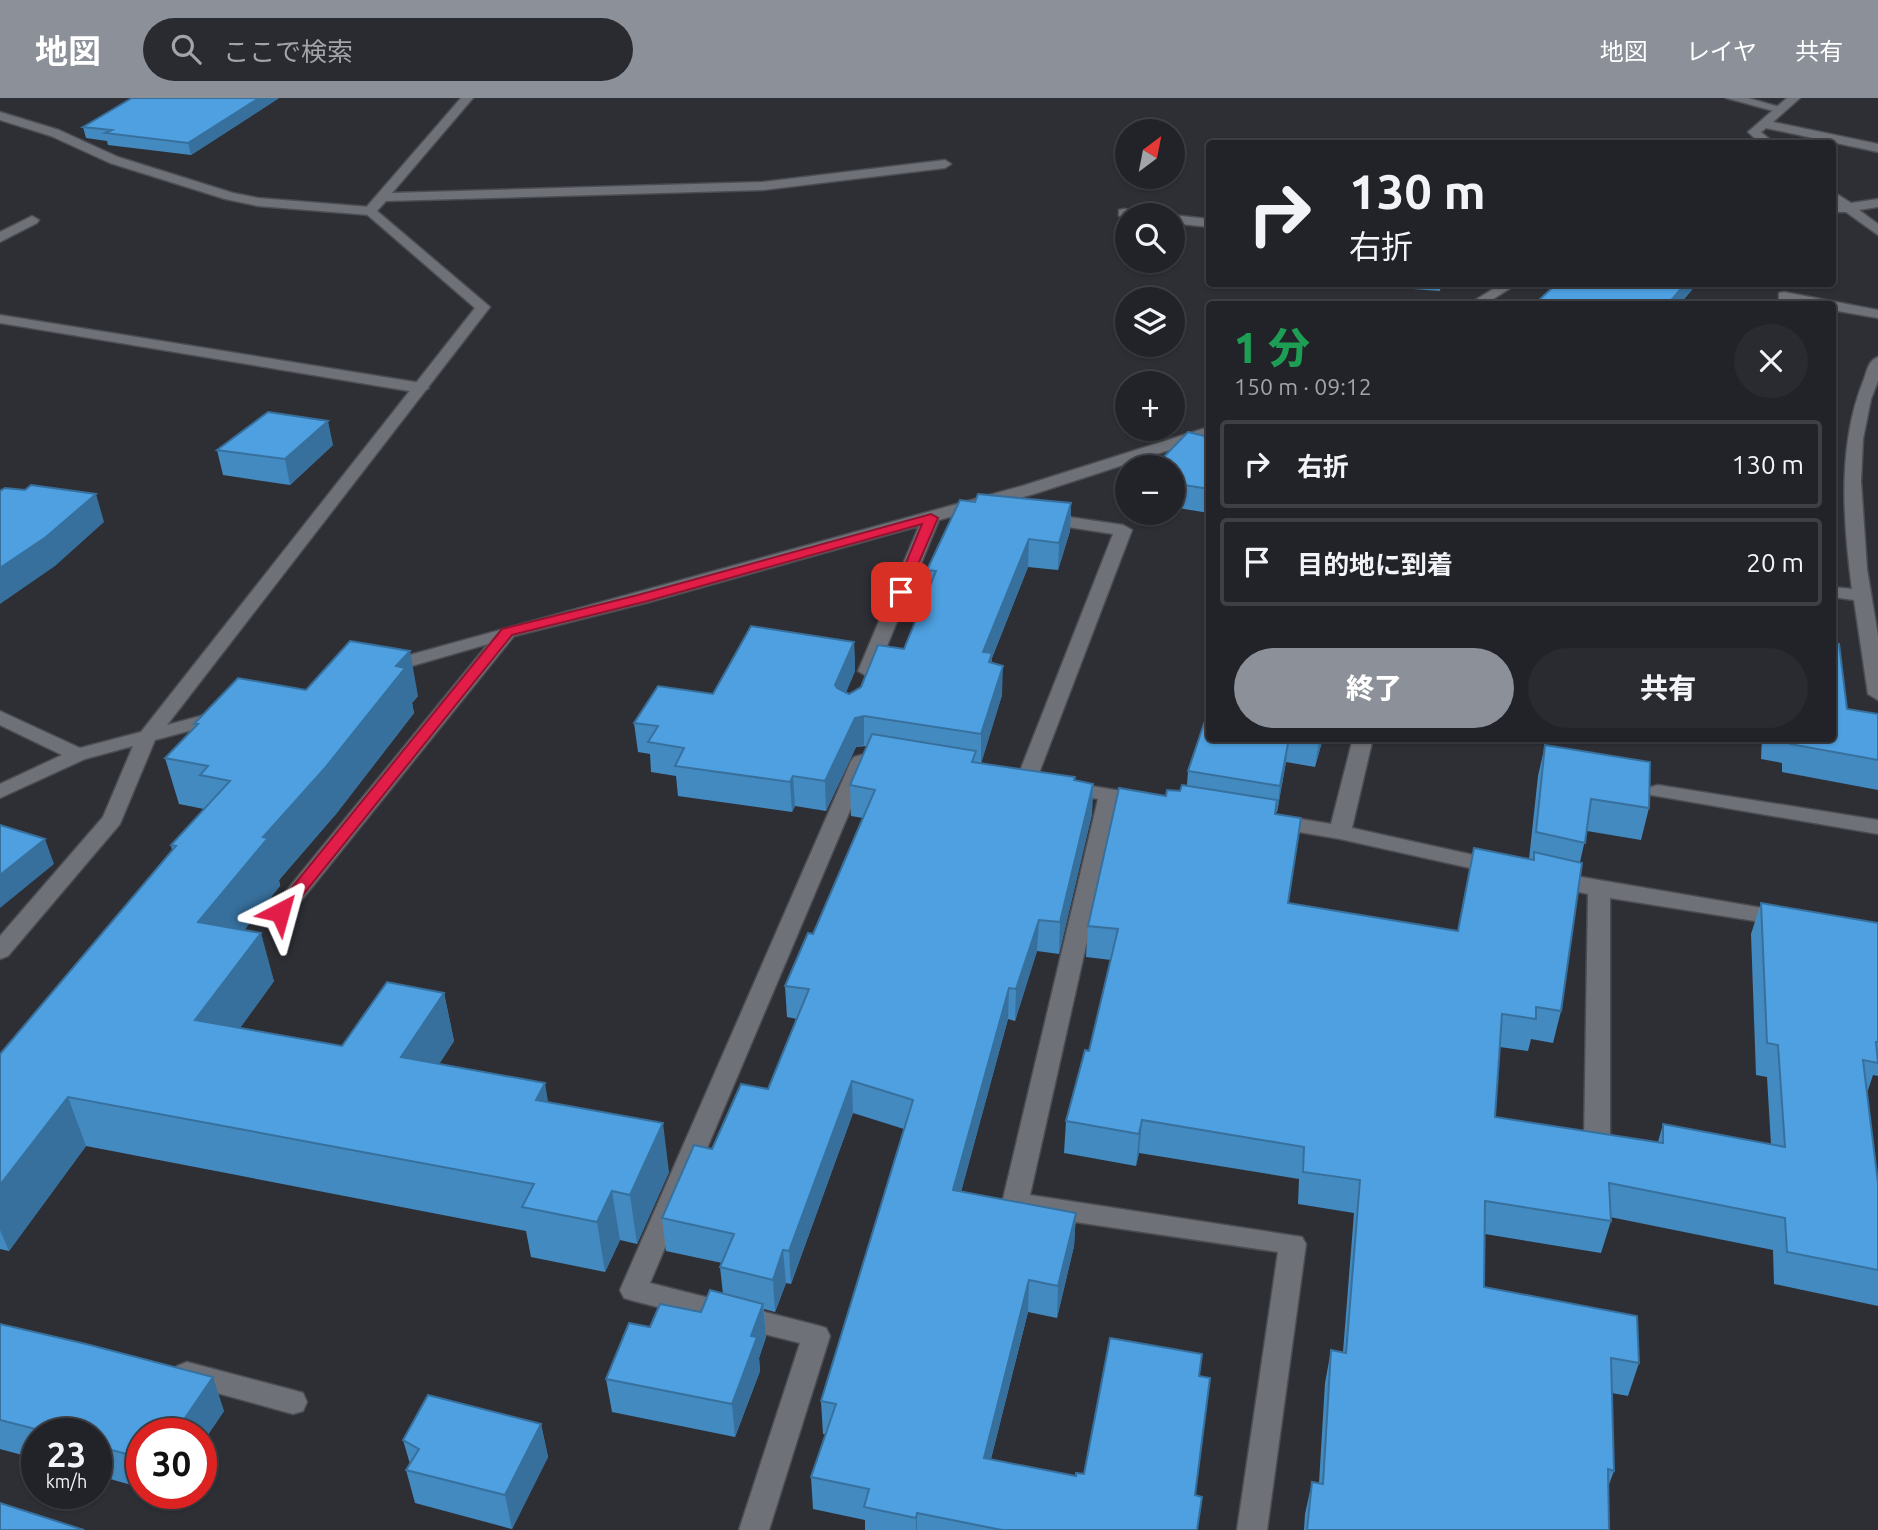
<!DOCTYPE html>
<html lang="ja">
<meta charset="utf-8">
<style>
:root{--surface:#222328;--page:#2a2b30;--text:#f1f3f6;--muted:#a2a4a8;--line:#3f4045;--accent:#8c9099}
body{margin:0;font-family:Ubuntu,"Noto Sans JP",sans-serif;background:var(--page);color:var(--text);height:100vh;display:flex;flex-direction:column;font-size:26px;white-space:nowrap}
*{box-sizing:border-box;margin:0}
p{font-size:23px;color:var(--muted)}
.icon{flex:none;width:38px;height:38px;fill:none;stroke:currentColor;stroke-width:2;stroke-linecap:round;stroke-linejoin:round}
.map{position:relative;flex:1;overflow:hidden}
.details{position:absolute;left:1206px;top:203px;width:630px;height:441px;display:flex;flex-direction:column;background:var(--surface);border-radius:7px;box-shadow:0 2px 5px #0004,0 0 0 2px var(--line)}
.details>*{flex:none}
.hud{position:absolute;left:1206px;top:42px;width:630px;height:147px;border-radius:7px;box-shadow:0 2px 5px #0004,0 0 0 2px var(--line);background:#222328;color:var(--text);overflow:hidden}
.needle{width:46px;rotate:32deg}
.controls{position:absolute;left:1115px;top:21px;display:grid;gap:14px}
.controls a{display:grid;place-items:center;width:70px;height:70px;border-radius:50%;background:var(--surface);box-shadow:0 2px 5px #0004,0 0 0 2px var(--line);font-size:35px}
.speed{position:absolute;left:21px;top:1320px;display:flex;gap:14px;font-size:35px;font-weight:700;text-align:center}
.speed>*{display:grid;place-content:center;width:91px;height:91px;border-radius:50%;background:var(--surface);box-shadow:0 2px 5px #0004,0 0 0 2px var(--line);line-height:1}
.speed small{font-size:18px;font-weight:400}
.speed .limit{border:10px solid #d22;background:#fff;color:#111}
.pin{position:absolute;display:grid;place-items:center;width:60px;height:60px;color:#fff;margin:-30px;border-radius:14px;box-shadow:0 4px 10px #0006}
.me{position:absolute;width:77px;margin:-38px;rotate:39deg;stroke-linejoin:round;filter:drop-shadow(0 0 5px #0008)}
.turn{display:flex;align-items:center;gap:24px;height:147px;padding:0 28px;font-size:32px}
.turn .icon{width:91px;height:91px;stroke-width:2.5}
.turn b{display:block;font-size:49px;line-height:60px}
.round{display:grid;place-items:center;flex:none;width:74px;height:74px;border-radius:37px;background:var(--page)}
.headline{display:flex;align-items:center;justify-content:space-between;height:119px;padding:0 28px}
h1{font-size:42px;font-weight:800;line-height:52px;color:#1e9e55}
.primary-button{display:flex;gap:14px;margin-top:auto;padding:14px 28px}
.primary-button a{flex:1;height:80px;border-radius:42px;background:var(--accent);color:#fff;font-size:28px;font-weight:800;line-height:80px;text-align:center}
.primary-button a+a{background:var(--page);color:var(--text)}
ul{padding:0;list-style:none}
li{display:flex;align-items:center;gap:21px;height:88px;margin:0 14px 10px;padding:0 14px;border:4px solid var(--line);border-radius:7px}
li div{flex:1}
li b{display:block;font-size:26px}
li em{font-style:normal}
header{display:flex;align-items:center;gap:42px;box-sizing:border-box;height:98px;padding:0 35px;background:var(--accent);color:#fff}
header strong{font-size:33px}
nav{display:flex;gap:38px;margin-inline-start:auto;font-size:24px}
.search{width:490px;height:63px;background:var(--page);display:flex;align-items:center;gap:18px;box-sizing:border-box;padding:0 24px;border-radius:38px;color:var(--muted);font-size:26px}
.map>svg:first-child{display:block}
</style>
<header>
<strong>地図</strong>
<div class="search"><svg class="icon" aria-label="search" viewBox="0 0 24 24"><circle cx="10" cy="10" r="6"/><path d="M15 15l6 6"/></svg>ここで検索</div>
<nav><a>地図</a><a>レイヤ</a><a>共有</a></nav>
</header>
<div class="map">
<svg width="1878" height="1432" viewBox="0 0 1878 1432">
<rect width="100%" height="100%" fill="#2e2f35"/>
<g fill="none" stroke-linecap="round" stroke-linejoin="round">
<defs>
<path id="lane" d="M1726 0H1748L1787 11 1781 15Z
M0 14 59 32 118 59 233 95 258 100 370 109 377 113 370 117 258 108 225 101 110 65 51 38 0 22Z
M32 118 39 122 37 125 0 144V134Z
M0 217 421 285 429 290 421 295 0 225Z"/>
<path id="street" d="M461 0H473L392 95 763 84 945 62 951 66 945 70 763 92 386 103 377 113 490 209 167 627 219 613 226 615 229 619 226 623 155 642 120 726 8 858 0 861V838L103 719 133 648 85 661 0 700V686L62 657 0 627V613L80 650 141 634 475 210 363 113Z
M1787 0H1800L1773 24 1878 46V54L1766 30 1761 34 1775 46H1761L1748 34Z
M1832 93 1851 105 1878 101V109L1859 112 1878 126V137L1846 114H1836L1834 111 1838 108 1832 104Z
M1124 111 1146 114 1148 117 1119 118V112Z
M1171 117H1172L1209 121V129L1172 125Z
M1501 186H1517L1485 206H1469Z
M1784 194 1878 212V220L1832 212V206H1807L1779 201V195Z
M1878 259V283L1871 301 1863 341 1861 383 1867 471 1878 538V602L1868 596 1854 502 1832 499V489L1852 491C1843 422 1837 347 1864 281 1867 272 1869 262 1878 259Z
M1209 329V339L1034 396 939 422 875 577 868 579 858 573 919 428 649 504 514 538 288 819 280 821 272 819 269 814 488 546 384 576 374 570 377 566 1022 388Z
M1042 415 1123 427 1132 432 1036 683 1033 687H1019L1016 683 1113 436 1036 424 1033 420 1036 416Z
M1353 640H1373L1352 730 1505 764 1508 769 1505 774 1497 776 1340 741 1264 728 1260 723 1264 718 1271 716 1331 726Z
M861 657 868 659 871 663 650 1185 816 1227 826 1230 830 1238 769 1432H739L800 1245 634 1203 624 1200 620 1192 851 663 854 659Z
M1067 684 1146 697 1153 699 1156 703 1153 707 1146 709 1118 705 1030 1097 1302 1139 1306 1146 1267 1432H1237L1278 1154 1015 1115 1006 1112 1002 1105 1098 701 1060 694 1057 690 1060 686Z
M1658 687 1878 722V736L1651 697 1648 693 1651 689Z
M1552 774 1786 814 1794 816 1797 821 1794 826 1786 828 1610 800V1044L1606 1051 1597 1053 1588 1051 1584 1044 1588 796 1544 786 1541 781 1544 776Z
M187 1264 293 1292 303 1295 307 1304 303 1313 293 1316 177 1284 173 1276 177 1268Z"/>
</defs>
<use href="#lane" stroke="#4c4d52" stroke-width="3"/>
<use href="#street" stroke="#4c4d52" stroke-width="3"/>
<use href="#lane" fill="#6f7178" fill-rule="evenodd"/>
<use href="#street" fill="#6f7178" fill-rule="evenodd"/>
</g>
<path fill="#438ac1" d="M132 0H279L191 57 108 47 107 43 86 40 83 29Z
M1357 186H1441L1440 193 1357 187Z
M1695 188 1680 206H1535Z
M1209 339V415L1172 409V369Z
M333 347 290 387 223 377 217 352Z
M975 404 1071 405 1070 433 1058 472 1028 469 992 560 991 564 1002 597 981 665 1075 679V683L1093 686 1092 716 1059 856 1037 853 1015 923 1008 921 961 1093 1076 1115 1074 1148 1057 1220 1028 1214 991 1361 1076 1378 1084 1376 1199 1278 1195 1397 1197 1432H865V1422L813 1411 811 1379 826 1336H823L821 1303 904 1031 853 1015 791 1186 786 1185 775 1214 764 1211 766 1239 759 1260 760 1273 735 1339 612 1314 606 1281 650 1229 701 1214 723 1196 720 1169 722 1165 666 1153 662 1120 712 1051 768 991 797 921 787 919 785 888 813 836 863 720 851 718 850 687 867 648 856 649 826 713 795 708 792 714 678 698 676 678 651 674 650 656 638 654 634 625 854 544 855 573 846 594 849 596 861 589 904 551 927 495V472Z
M306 592 418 598 412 605 414 615 336 716 279 782 280 788 244 832 274 883 240 930 342 948 444 895 454 943 439 966 548 1004 669 1074 637 1146 620 1142 605 1174 531 1159 526 1133 86 1048 9 1153 0 1151V956L172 752 171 747 204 711 179 706 165 660 195 630 194 626Z
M1209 609V640H1323L1315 669 1286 664 1277 714H1276L1288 805 1457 833 1529 761 1538 678 1545 647 1649 710 1641 742 1587 733 1580 764 1561 913 1553 945 1531 941 1528 953 1500 949 1495 1019 1658 1044 1663 1026 1771 1047 1767 979 1756 977 1751 836 1761 805 1878 825V978L1873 977 1867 995 1878 1085V1208L1774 1186 1773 1152 1610 1119 1611 1123 1601 1155 1485 1136 1484 1189 1639 1265 1628 1298 1612 1295 1614 1373 1608 1389 1609 1432H1304L1305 1416 1312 1384 1319 1385 1325 1285 1331 1252 1343 1254 1354 1115 1298 1106 1299 1081 1139 1055 1136 1068 1064 1055 1066 1023 1089 953 1111 862 1086 859 1088 828 1166 698 1180 693 1187 687 1188 673Z
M1847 611 1878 616V692L1782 674V665L1761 661 1762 640H1832Z
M0 1226 224 1313 203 1344 211 1365 201 1380V1335H142V1390L96 1377V1335H37V1361L0 1351Z
M541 1326 548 1359 512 1431 415 1405 406 1372 410 1366 403 1342Z
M161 1395H192L187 1402Z"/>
<path fill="#37709d" d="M259 0H279L191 57 188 45Z
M1685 186H1696L1695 188 1680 206H1668Z
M328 323 333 347 290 387 285 361Z
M96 396 104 424 55 468 0 506V470Z
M1071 405 1070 433 1058 472 1059 445Z
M1029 441 1028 469 992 560 991 584 983 554Z
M854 544 855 573 837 616 835 587Z
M410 553 418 598 412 605 414 615 336 716 279 782 280 788 212 872 198 824 396 568Z
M1003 568 1002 597 981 666V636Z
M864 618V647L856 649 826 713 825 683 855 620Z
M1289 640 1286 664 1277 714 1280 688Z
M1320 640H1323L1315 669 1319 643Z
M793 678 795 708 792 714 790 684Z
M1093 686 1092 716 1059 856 1060 824Z
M45 741 54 766 0 810V777Z
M1039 822 1037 853 1015 923 1016 891Z
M261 835 274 883 210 971 195 922Z
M1009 890 1008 921 953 1124V1092Z
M444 895 454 943 412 1008 401 959Z
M852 983 853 1015 791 1186 789 1153Z
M545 985 553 1034 536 1002Z
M68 999 86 1048 9 1153 0 1132V1087Z
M1142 1022 1139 1055 1136 1068 1139 1036Z
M663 1025 669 1074 637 1146 630 1097Z
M612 1093 620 1142 605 1174 597 1124Z
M1076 1115 1074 1148 1057 1220 1058 1188Z
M783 1152 786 1185 775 1214 773 1182Z
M1029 1182 1028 1214 983 1392 984 1360Z
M763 1206 766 1239 759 1260 760 1273 735 1339 732 1306 751 1238Z
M213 1279 224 1313 203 1344 211 1365 201 1380V1335H184L181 1326Z
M541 1326 548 1359 512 1431 505 1397Z
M184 1395H192L187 1402Z
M917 1415V1432H916V1420Z"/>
<path fill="#4ea0e0" stroke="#37709d" stroke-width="2" d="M132 0H259L188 45 105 35 112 32 83 29Z
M1556 186H1685L1668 206H1642L1627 203 1624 206H1535Z
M268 314 328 323 285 361 217 352Z
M1188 334 1209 339V391L1172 385V369H1154Z
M31 387 96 396 46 439 0 470V393L5 390 25 392Z
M978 396 1071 405 1059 445 1029 441 983 554 992 555 989 564 1003 568 981 636 864 618 855 620 825 683 793 678 790 684 675 668 684 650 648 644 658 628 634 625 658 588 713 596 751 528 854 544 835 587 837 590 849 596 861 589 878 547 904 551 936 473 927 472 960 402 975 404Z
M350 543 410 553 396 568 405 570 325 670 263 739 268 740 198 824 261 835 195 922 342 948 387 884 444 895 401 959 545 985 536 1002 663 1025 630 1097 612 1093 597 1124 522 1109 534 1086 68 999 0 1087V956L176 748 171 747 230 683 200 677 208 668 165 660 198 626H194L238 580 306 592Z
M1832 545 1839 546 1847 611 1878 616V662L1790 646 1791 640H1832Z
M1209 611V640H1289L1280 688 1188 673Z
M872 636 976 653 972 664 1075 679 1074 682 1093 686 1060 824 1039 822 1016 891 1009 890 953 1092 1076 1115 1058 1188 1029 1182 984 1360 1076 1378V1375L1084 1376 1110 1240 1202 1256 1199 1278 1210 1280 1195 1397 1202 1399 1197 1432H1002L917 1415 916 1420 864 1409 869 1391 811 1379 836 1306 821 1303 913 1002 852 983 789 1153 783 1152 773 1182 720 1169 734 1136 662 1120 694 1047 712 1051 741 986 768 991 809 891 785 888 808 835 813 836 875 692 850 687Z
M1304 640H1320L1319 643Z
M1545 647 1650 664 1649 710 1591 701 1585 745 1536 734Z
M1182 687 1277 702 1275 716 1301 720 1288 805 1458 833 1474 750 1534 762V754L1582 765 1561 913 1536 909V921L1502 916 1495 1019 1663 1045V1026L1785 1049 1778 947 1767 945 1761 805 1878 825V944H1876L1878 965 1863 962 1878 1085V1172L1787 1154 1785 1120 1609 1085 1611 1123 1485 1103 1484 1189 1637 1218 1639 1265 1611 1260 1614 1373 1608 1371 1609 1432H1307L1312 1384 1323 1386 1331 1252 1346 1255 1360 1082 1303 1074 1304 1049 1142 1022 1139 1036 1066 1023 1085 952 1089 953 1118 831 1088 828 1119 690 1166 698 1167 692 1180 693Z
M0 727 45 741 0 777Z
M710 1192 763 1206 751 1238 757 1239 732 1306 606 1281 629 1225 650 1229 660 1206 701 1214Z
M0 1226 86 1246 213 1279 181 1326 198 1331 196 1335H142V1360L96 1348V1335H51L0 1322Z
M428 1297 541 1326 505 1397 406 1372 419 1351 403 1342Z
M0 1405 84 1432H0Z"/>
<path fill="#e11d48" stroke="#92132f" stroke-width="2" d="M931 416 938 420 905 497H896L894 494 922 426 648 503 512 537 286 818H274L272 814 502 531 638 497Z"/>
</svg>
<div class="controls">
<a><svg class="needle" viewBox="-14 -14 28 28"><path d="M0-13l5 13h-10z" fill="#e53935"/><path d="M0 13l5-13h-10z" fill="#a2a4a8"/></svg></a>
<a><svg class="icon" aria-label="search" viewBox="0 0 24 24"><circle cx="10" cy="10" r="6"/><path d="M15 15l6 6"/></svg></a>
<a><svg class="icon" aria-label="layers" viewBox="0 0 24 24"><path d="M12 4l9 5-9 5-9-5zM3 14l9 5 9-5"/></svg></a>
<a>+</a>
<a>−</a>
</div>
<div class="speed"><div>23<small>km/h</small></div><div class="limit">30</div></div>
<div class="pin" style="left:901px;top:494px;background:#d93025"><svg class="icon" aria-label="arrive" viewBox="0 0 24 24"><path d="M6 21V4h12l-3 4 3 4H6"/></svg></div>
<svg class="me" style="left:280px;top:814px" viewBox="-20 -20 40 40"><path d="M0-17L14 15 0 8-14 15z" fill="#e11d48" stroke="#fff" stroke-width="4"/></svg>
<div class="hud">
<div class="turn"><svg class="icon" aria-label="right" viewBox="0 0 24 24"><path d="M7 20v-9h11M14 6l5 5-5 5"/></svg><div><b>130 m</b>右折</div></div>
</div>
<section class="details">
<div class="headline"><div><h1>1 分</h1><p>150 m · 09:12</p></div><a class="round"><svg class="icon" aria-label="close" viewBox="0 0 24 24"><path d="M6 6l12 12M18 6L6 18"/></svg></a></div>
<ul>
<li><svg class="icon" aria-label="right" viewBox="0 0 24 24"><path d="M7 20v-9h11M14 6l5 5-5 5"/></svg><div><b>右折</b></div><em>130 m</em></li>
<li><svg class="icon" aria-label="arrive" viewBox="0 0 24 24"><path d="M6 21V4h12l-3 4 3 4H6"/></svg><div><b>目的地に到着</b></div><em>20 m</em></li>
</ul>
<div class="primary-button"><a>終了</a><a>共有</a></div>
</section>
</div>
